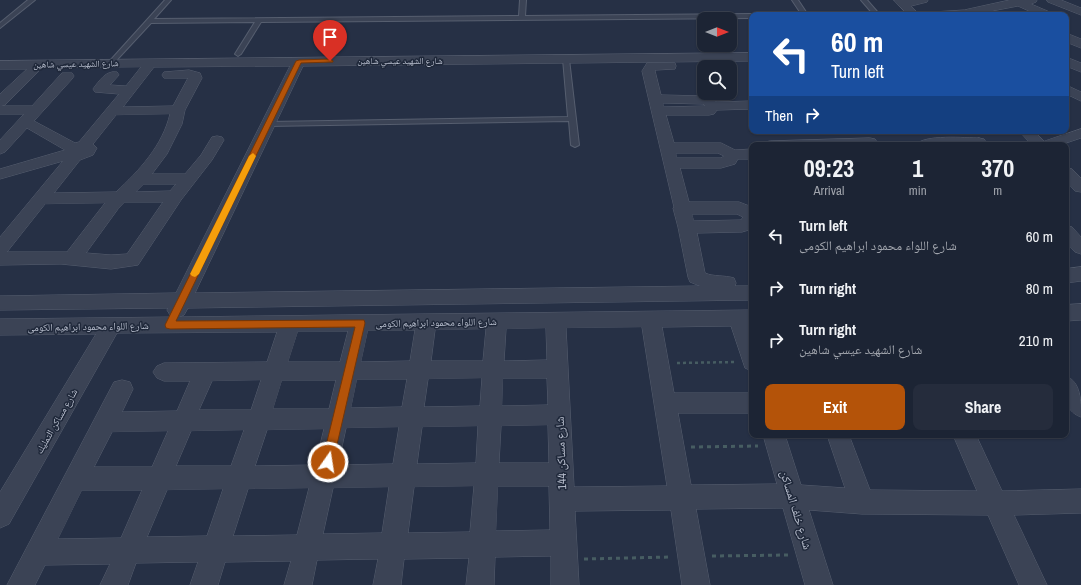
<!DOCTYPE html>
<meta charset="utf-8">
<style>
:root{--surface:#1c2434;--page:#252c3c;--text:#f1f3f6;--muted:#a0a4ac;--line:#3a414f;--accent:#b45309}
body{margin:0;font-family:"Archivo Narrow","Noto Naskh Arabic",sans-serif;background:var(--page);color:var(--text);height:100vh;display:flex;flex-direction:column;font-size:15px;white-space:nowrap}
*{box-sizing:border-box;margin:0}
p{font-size:13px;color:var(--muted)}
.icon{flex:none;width:22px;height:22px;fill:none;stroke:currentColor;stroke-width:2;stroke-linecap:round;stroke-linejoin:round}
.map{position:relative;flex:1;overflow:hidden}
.drawer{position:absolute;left:749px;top:142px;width:320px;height:296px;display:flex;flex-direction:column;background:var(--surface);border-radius:8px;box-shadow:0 1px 3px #0004,0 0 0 1px var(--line)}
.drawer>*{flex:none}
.banner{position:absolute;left:749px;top:12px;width:320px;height:122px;border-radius:8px;box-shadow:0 1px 3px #0004,0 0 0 1px var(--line);background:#1a4fa0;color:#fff;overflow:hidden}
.needle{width:26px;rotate:90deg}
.tools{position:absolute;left:697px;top:12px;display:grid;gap:8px}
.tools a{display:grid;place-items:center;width:40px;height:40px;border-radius:8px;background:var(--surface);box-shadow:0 1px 3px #0004,0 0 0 1px var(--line);font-size:20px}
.pin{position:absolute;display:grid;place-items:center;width:34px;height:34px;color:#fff;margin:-41px -17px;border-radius:50% 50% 50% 0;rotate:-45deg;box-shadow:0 0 4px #0007}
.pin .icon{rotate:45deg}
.me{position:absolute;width:44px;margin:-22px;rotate:13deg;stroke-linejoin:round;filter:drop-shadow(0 0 3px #0008)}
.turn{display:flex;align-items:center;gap:14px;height:84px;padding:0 16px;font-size:18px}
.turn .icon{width:52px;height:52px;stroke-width:2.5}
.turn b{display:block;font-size:28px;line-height:34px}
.then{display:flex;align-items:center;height:38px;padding:0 16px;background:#0003;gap:8px;font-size:15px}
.eta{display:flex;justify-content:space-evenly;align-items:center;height:68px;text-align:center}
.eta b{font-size:24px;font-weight:800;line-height:28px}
.button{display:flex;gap:8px;margin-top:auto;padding:8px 16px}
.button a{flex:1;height:46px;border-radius:8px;background:var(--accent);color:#fff;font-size:16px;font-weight:800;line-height:46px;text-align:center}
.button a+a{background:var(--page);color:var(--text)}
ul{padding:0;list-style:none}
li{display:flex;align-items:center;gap:12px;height:52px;padding:0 16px}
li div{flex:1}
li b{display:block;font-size:15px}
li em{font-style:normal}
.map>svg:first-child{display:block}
</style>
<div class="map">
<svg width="1081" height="585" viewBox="0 0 1081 585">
<rect width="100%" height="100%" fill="#263045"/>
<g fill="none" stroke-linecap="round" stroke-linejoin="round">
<defs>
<path id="lane" d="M28 0H35L0 28V23Z
M165 0H171L154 19 519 16 520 0H526L525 16 752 14 754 15H752V18L261 22 241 54 238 56 235 54 255 22 151 23 112 65H108V63Z
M792 0H798L808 15H802Z
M861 0H867L880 15H874Z
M566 57 569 59 579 145 575 147 571 145 569 121 268 126 264 124 268 122 568 117 563 59Z"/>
<path id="street" d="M894 0H928L927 2 911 6 920 15H908Z
M1010 0H1037L1036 2 1031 4 1052 13 1054 15H1038L1018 6 971 15H927L929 13 933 12 964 10Z
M1047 0H1061L1081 8V15L1048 2Z
M1066 33 1081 39V48L1066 42Z
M752 53V61L303 66 195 293 700 286 690 282 688 277 678 227 673 208 674 207 642 71 647 63H675L676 66 675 69 656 70 655 71 661 95 706 96 713 98 716 102 752 101V109L717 110 714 114 709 115H666L674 143H721L735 150 752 149V159H738L735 164 721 168H680L689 202H739L752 207V229L742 232 697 233 705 273C714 277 724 275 734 278L736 283 735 286H752V300L188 308 184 315 179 317 752 310V371L745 368 731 326 662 327 674 393H752V413H678L691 485 777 484 763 435H785L801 485 845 488 827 435H849L870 490 977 491 953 435H976L1002 491 1081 489V513L1014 515 1047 585H1019L988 515 862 514 809 510 833 585H805L783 508 696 509 710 585H682L671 510 575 511 579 585H551V556L495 557 494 585H466L469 558 404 559 401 585H373L378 559 317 560 312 585H284L291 561 225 562 218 585H190L198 562 136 563 128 585H100L110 564 45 565 35 585H7L114 382 122 380 130 382 133 389 122 412 177 411 190 381H164L157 378 153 372 157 366 164 363 267 362 277 332 117 333 9 524 0 528V492L96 334 0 335V319L175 317 170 315 167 310 168 308 0 310V296L176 293 290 66 154 67 123 107 173 106 188 78H164L162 75 164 72 189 70 200 73 202 78 185 110 182 124 167 154 152 174H185L201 155 212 137 217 136 222 137 224 140 212 160 181 200 138 265 111 269 61 264 0 265V237L63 161 0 179V169L65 150 27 128 5 152 0 154V140L24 114H0V94L27 69H0V61ZM141 67 126 86 110 85 119 75 117 72C106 70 99 81 93 89L95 92 119 94 79 142 75 143 34 121 72 79 74 76 72 73H62L32 106H1L5 105 42 68ZM663 103 703 104 705 106 664 107ZM170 114C163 145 139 171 116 192L54 193 80 160 93 155 97 148 93 144 116 115ZM676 153H718L724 156 721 158H677ZM144 184H176L170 191 136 192ZM125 202H163L127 254 111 255 86 253 118 209ZM105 203 67 252H7L45 204ZM692 214H737L743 217 741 220 694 221ZM642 327 667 486 574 487 566 328ZM546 328 547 360 504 361 506 329ZM486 329 483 361H431L435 330ZM368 330H415L410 361 361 362ZM298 331H348L340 362H288ZM482 378 480 406 424 407 428 379ZM503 378H547L548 405 502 406ZM357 379H407L402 407 351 408ZM261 380 251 410H199L212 381ZM282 380H336L329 409H273ZM548 425 549 463H499L501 426ZM478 426 476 463 417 464 422 427ZM399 427 393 464 338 465 346 428ZM324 429 315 465 255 466 267 430ZM244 430 231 466H176L191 431ZM168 431 152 467H94L112 432ZM474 486 470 532 408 533 414 487ZM498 486H549L550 530 496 531ZM389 487 382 533 323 534 333 488ZM309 488 297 535 233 536 248 489ZM223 489 207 536 147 537 167 490ZM82 490H142L121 538 58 539Z
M1066 57 1081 63V72L1066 66Z
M1066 85 1081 92V101L1066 94Z
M1081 129V138L1060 145H1032L1019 131H1034L1044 141Z
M870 138 875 139 877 142 875 145H763L765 142 770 141Z
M979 138 984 139 986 142 984 145H916C923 134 966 138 979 138Z
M1066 167 1072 169 1081 178V192L1075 191 1066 181Z
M1066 225 1072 227 1081 237V254L1075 252 1066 242Z
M1081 267V281L1066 283V269Z
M1081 304V320L1066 321V305Z
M1066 376C1081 382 1081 400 1081 417 1062 410 1066 393 1066 376Z"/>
</defs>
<use href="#lane" stroke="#565e6f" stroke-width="2"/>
<use href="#street" stroke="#565e6f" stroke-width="1"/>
<path stroke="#475d62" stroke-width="2.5" stroke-dasharray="3 3" stroke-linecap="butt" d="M677 363 736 362"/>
<path stroke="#475d62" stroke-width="3" stroke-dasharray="4 4" stroke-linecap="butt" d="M691 447 758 446
M712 556 789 555
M584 559 671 557"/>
<use href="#lane" fill="#3b4355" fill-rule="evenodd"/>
<use href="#street" fill="#3b4355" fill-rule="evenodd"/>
</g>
<path fill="#b45309" stroke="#753606" d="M330 59 333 61V62L301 63 176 321 364 320 365 323 333 462 332 466 328 467 323 466 322 462 355 327 170 329 166 328 165 325 296 61 299 60Z"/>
<path fill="#f59e0b" d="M253 153 256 156 199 274 195 277 192 276 190 274 249 156Z"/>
<g text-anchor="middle" stroke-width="3" stroke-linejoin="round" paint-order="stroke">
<g font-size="9" fill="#b9bfce" stroke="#1f283a">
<text x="400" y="64">شارع الشهيد عيسي شاهين</text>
<text transform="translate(76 64) rotate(-1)" y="3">شارع الشهيد عيسي شاهين</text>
</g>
<g font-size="10" fill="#b9bfce" stroke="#1f283a">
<text transform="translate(436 322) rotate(-1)" y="4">شارع اللواء محمود ابراهيم الكومى</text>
<text transform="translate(88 326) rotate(-1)" y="4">شارع اللواء محمود ابراهيم الكومى</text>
<text transform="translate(56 421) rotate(-60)" y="4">شارع مساكن التمليك</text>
</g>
<g font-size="12" fill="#b9bfce" stroke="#1f283a">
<text transform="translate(561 453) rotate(-92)" y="4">شارع مساكن 144</text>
<text transform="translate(796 510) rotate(73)" y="4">شارع خلف المساكن</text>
</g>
</g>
</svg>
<div class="tools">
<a><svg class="needle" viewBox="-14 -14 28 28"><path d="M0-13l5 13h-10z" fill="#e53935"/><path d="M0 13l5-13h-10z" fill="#a0a4ac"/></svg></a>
<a><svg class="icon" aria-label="search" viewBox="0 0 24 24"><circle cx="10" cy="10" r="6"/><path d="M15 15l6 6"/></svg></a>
</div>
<div class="pin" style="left:330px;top:61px;background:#d93025"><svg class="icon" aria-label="arrive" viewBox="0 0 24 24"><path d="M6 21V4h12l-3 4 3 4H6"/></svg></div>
<svg class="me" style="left:328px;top:462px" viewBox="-20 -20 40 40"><circle r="17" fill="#b45309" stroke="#fff" stroke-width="3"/><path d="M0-11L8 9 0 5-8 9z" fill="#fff"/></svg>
<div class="banner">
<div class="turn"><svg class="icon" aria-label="left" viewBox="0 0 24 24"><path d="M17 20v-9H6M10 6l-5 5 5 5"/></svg><div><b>60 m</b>Turn left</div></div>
<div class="then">Then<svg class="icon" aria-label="right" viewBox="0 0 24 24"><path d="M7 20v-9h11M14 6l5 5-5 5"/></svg></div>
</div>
<section class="drawer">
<div class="eta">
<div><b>09:23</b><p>Arrival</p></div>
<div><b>1</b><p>min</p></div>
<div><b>370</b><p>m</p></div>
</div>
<ul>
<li><svg class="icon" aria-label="left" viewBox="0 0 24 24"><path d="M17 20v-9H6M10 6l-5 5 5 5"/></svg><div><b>Turn left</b><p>شارع اللواء محمود ابراهيم الكومى</p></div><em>60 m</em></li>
<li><svg class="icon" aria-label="right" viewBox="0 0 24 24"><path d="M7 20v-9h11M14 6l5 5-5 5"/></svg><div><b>Turn right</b></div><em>80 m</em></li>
<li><svg class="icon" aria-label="right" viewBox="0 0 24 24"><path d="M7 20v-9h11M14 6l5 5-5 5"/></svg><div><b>Turn right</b><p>شارع الشهيد عيسي شاهين</p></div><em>210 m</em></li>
</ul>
<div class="button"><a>Exit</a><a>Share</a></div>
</section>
</div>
